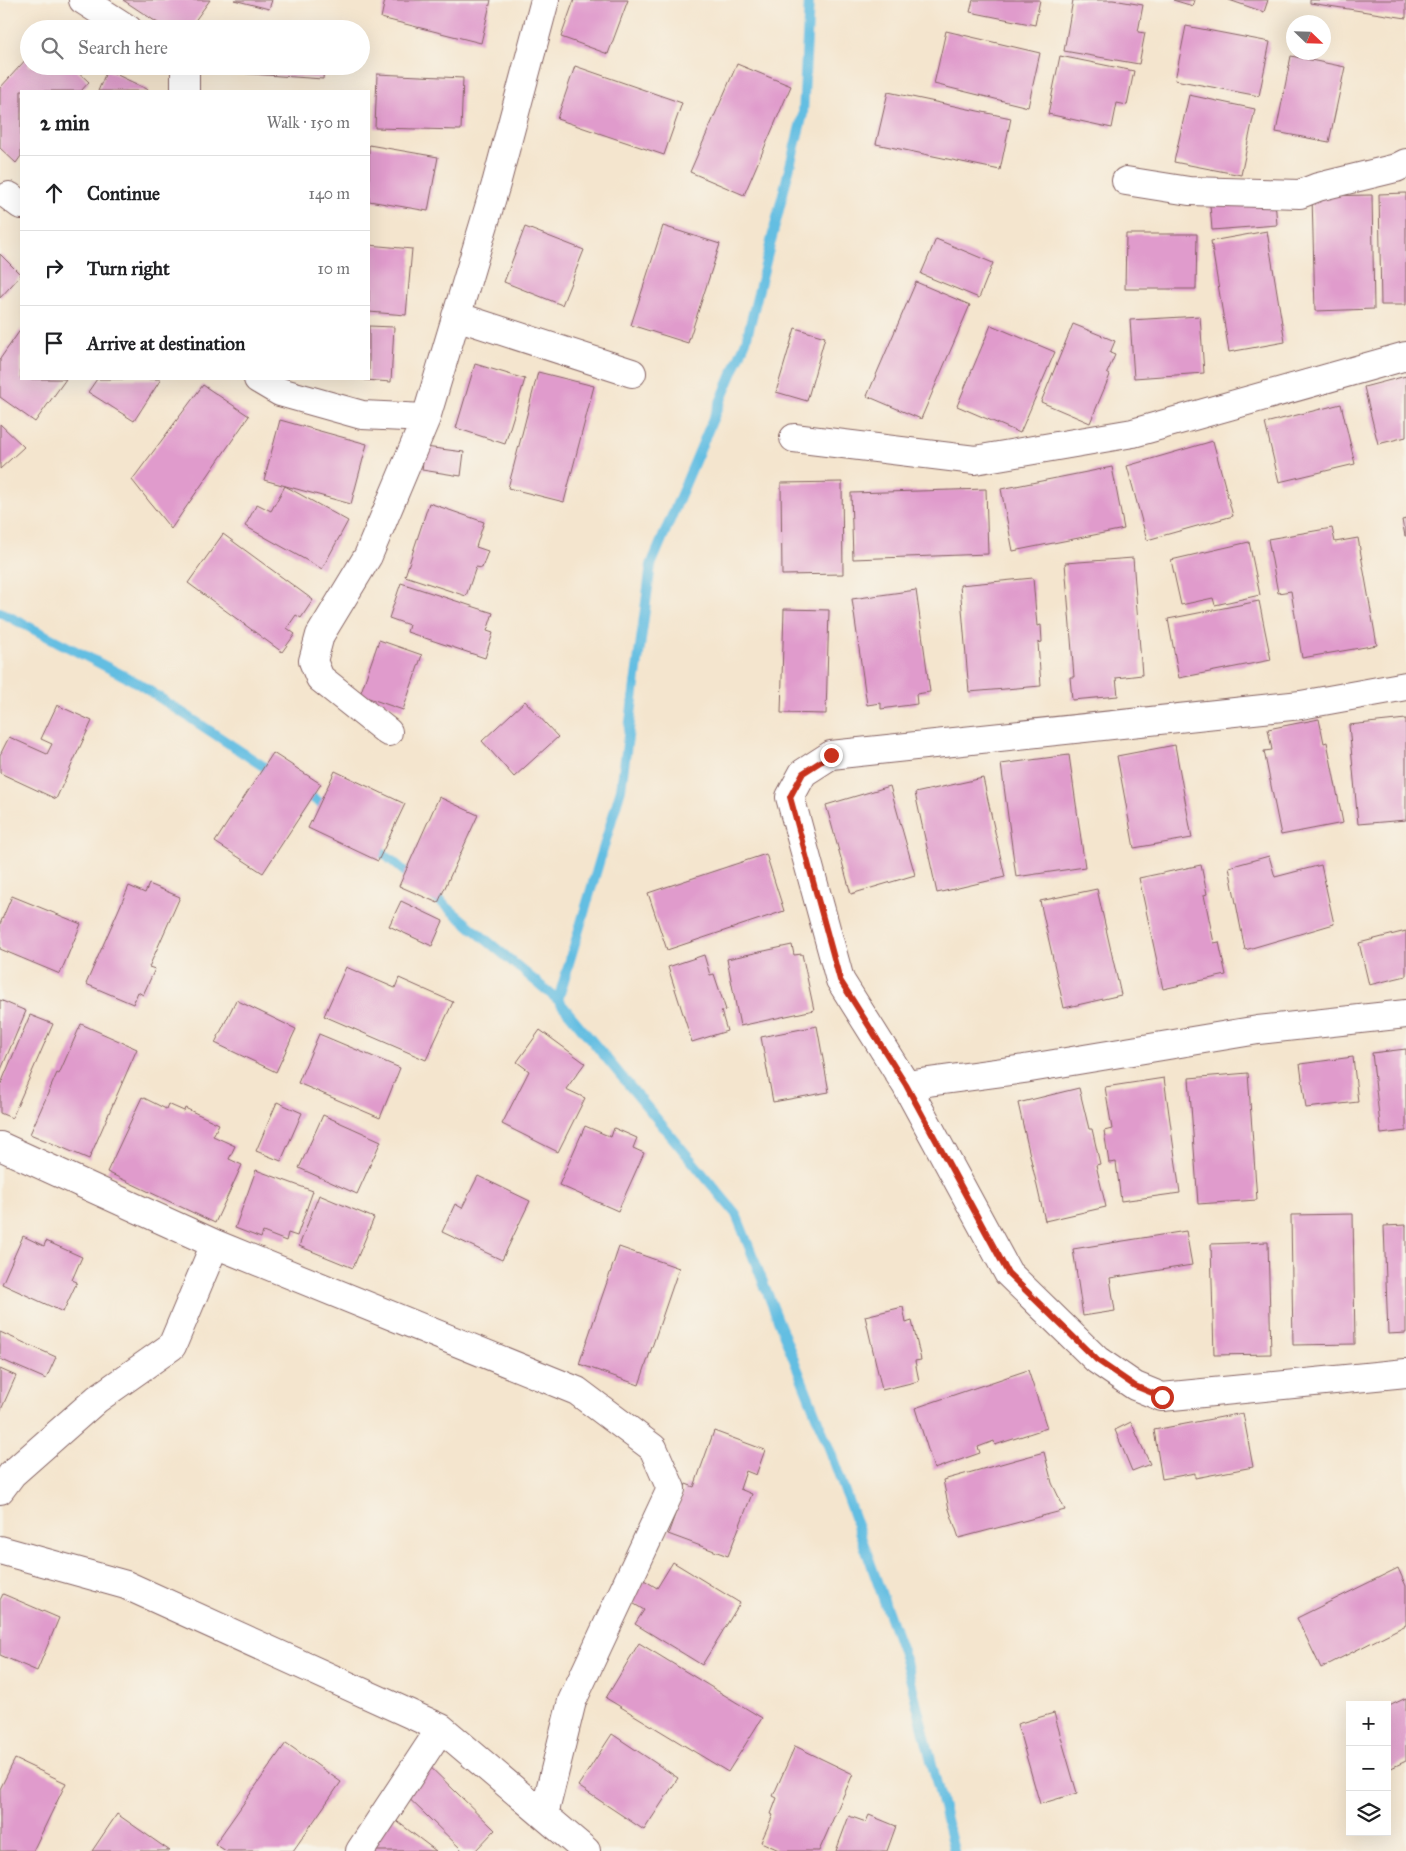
<!DOCTYPE html>
<html lang="en">
<head>
<meta charset="utf-8">
<style>
	:root { --surface:#fff; --page:#f2f2f2; --text:#202124; --muted:#757577; --line:#e0e0e0 }
	body { margin:0; font-family:"IM FELL Great Primer",serif; background:var(--page); color:var(--text) }
	.controls { position:absolute; right:15px; bottom:15px; display:grid; overflow:hidden; border-radius:0px; box-shadow:0 5px 20px #0002 }
	.controls button { width:45px; height:45px; display:grid; place-items:center; padding:0; border:0; border-bottom:1px solid var(--line); background:var(--surface); color:var(--text); font:25px sans-serif }
	.compass { position:absolute; left:1286px; top:15px; width:45px; height:45px; border-radius:50%; background:var(--surface); box-shadow:0 5px 20px #0002; rotate:113deg }
	.stop { position:absolute; width:15px; height:15px; margin:-11px; border:4px solid #c8321e; border-radius:50%; background:#fff }
	.stop.end { background:#c8321e; border-color:#fff; box-shadow:0 1px 5px #0008 }
	.list { margin:0; padding:0; list-style:none }
	h2 { display:flex; justify-content:space-between; align-items:center; height:65px; margin:0; padding:0 20px; font-size:21px }
	h2 small { font-size:16px; font-weight:400; color:var(--muted) }
	.list li { display:grid; grid-template-columns:32px 1fr auto; gap:15px; align-items:center; box-sizing:border-box; height:75px; padding:0 20px; border-top:1px solid var(--line) }
	.list b { display:block; font-size:19px; white-space:nowrap }
	.list em { font-size:16px; font-style:normal; color:var(--muted) }
	.icon { flex:none; width:28px; height:28px; fill:none; stroke:currentColor; stroke-width:2; stroke-linecap:round; stroke-linejoin:round }
	.map { position:relative; flex:none; width:1406px; height:1851px; overflow:hidden }
	.search { position:absolute; background:var(--surface); box-shadow:0 5px 20px #0002; left:20px; top:20px; width:350px; height:55px; display:flex; align-items:center; gap:12px; box-sizing:border-box; padding:0 18px; border-radius:28px; color:var(--muted); font-size:19px }
	.panel { position:absolute; background:var(--surface); box-shadow:0 5px 20px #0002; left:20px; top:90px; width:350px; height:290px; border-radius:0px }
	.map>svg:first-child { display:block }
	.lines { fill:none; stroke-linecap:round; stroke-linejoin:round }
	.stream { stroke:#64bee2; stroke-width:10 }
	.building { fill:#e09bcc }
	.minor-casing { stroke:#866464; stroke-width:30 }
	.minor { stroke:#fff; stroke-width:28 }
	.route { stroke:#c8321e; stroke-width:6 }
</style>
</head>
<body>
<div class="map">
<svg width="1406" height="1851" viewBox="0 0 1406 1851">
	<rect width="100%" height="100%" fill="#f7f3e8"/>
	<filter id="ink" filterUnits="userSpaceOnUse"><feTurbulence type="fractalNoise" baseFrequency=".02" numOctaves="2"/><feDisplacementMap in="SourceGraphic" scale="10" xChannelSelector="R" yChannelSelector="G"/><feConvolveMatrix kernelMatrix="1 2 1 2 8 2 1 2 1" color-interpolation-filters="sRGB"/></filter>
	<filter id="wash" filterUnits="userSpaceOnUse"><feTurbulence type="fractalNoise" baseFrequency=".0096" numOctaves="4" result="noise"/><feDisplacementMap in="SourceGraphic" scale="20" xChannelSelector="R" yChannelSelector="G"/><feGaussianBlur stdDeviation="1.12" result="paint"/><feColorMatrix in="noise" values="0 0 0 0 0 0 0 0 0 0 0 0 0 0 0 0 0 1.4 0 .05"/><feComposite in="paint" operator="in"/></filter>
	<g filter="url(#wash)">
		<rect width="100%" height="100%" fill="#f4e5ce"/>
		<g class="lines">
			<path class="stream" d="M 0,612 L 136,682 L 275,774
				M 302,791 L 331,810
				M 371,843 L 416,881
				M 429,892 L 558,1000 L 736,1214 L 831,1453 L 906,1662 L 954,1851
				M 558,1000 L 621,789 L 651,565 L 746,341 L 803,114 L 809,0"/>
		</g>
		<g id="blocks">
			<path class="building" d="M 123,0 L 210,0 L 189,29 L 167,29 Z
				M 234,0 L 272,0 L 269,9 Z
				M 385,0 L 491,0 L 481,43 L 381,18 Z
				M 574,0 L 628,0 L 608,54 L 561,37 Z
				M 973,0 L 1040,0 L 1035,25 L 970,12 Z
				M 1073,0 L 1113,0 L 1143,5 L 1138,32 L 1145,33 L 1139,64 L 1064,51 Z
				M 1173,0 L 1195,0 L 1193,6 Z
				M 1229,0 L 1268,0 L 1264,12 Z
				M 1310,0 L 1406,0 L 1406,18 L 1310,3 Z
				M 1186,26 L 1270,42 L 1259,96 L 1175,80 Z
				M 946,31 L 1040,53 L 1028,107 L 934,84 Z
				M 29,56 L 29,66 L 72,66 L 89,82 L 81,91 L 21,91 L 21,156 L 16,163 L 0,148 L 0,88 Z
				M 1060,56 L 1134,71 L 1127,105 L 1117,103 L 1112,128 L 1048,114 Z
				M 1291,56 L 1345,67 L 1329,142 L 1276,132 Z
				M 737,64 L 791,86 L 744,195 L 690,172 Z
				M 209,66 L 324,66 L 323,79 L 208,71 Z
				M 575,66 L 682,103 L 664,155 L 557,119 Z
				M 107,70 L 149,90 L 149,91 L 98,91 Z
				M 377,74 L 463,78 L 461,130 L 375,128 Z
				M 888,92 L 1011,118 L 1000,170 L 876,144 Z
				M 1189,95 L 1255,109 L 1241,175 L 1174,162 Z
				M 369,145 L 438,157 L 428,211 L 369,201 Z
				M 1406,193 L 1406,305 L 1381,305 L 1379,194 Z
				M 1372,195 L 1374,309 L 1315,311 L 1312,196 Z
				M 1275,200 L 1277,225 L 1212,230 L 1210,205 Z
				M 663,226 L 720,244 L 688,343 L 631,325 Z
				M 525,227 L 584,250 L 562,305 L 504,282 Z
				M 1267,231 L 1285,342 L 1229,352 L 1211,241 Z
				M 1126,234 L 1197,234 L 1196,289 L 1125,289 Z
				M 936,239 L 993,263 L 979,298 L 921,274 Z
				M 369,245 L 412,249 L 406,315 L 369,312 Z
				M 0,254 L 21,275 L 0,298 Z
				M 916,282 L 970,305 L 921,419 L 867,396 Z
				M 1200,316 L 1204,373 L 1134,378 L 1130,320 Z
				M 1073,324 L 1115,341 L 1110,353 L 1115,355 L 1107,373 L 1110,375 L 1090,423 L 1041,402 Z
				M 991,325 L 1055,352 L 1020,433 L 957,406 Z
				M 369,326 L 394,327 L 391,382 L 365,380 L 365,379 L 369,379 Z
				M 795,328 L 825,337 L 807,401 L 776,392 Z
				M 21,329 L 21,379 L 66,379 L 35,422 L 0,397 L 0,359 Z
				M 475,364 L 525,379 L 505,444 L 456,428 Z
				M 538,372 L 594,386 L 564,502 L 508,488 Z
				M 1406,376 L 1406,437 L 1378,444 L 1364,387 Z
				M 97,379 L 161,379 L 134,421 L 88,392 Z
				M 203,385 L 249,416 L 171,529 L 132,480 Z
				M 1341,404 L 1355,464 L 1279,482 L 1265,423 Z
				M 280,420 L 367,444 L 351,504 L 264,480 Z
				M 0,424 L 24,447 L 0,469 Z
				M 1213,441 L 1233,516 L 1147,540 L 1127,466 Z
				M 425,447 L 464,452 L 461,476 L 422,470 Z
				M 1112,467 L 1124,529 L 1013,551 L 1001,489 Z
				M 842,482 L 843,574 L 782,575 L 781,483 Z
				M 285,486 L 348,521 L 322,569 L 245,526 L 257,504 L 271,511 Z
				M 986,489 L 988,554 L 853,559 L 851,493 Z
				M 429,503 L 484,522 L 476,547 L 488,551 L 482,568 L 476,567 L 466,596 L 405,576 Z
				M 1406,519 L 1406,536 L 1405,536 L 1402,520 Z
				M 1332,528 L 1335,542 L 1358,538 L 1377,645 L 1302,658 L 1291,591 L 1278,593 L 1268,539 Z
				M 223,534 L 313,600 L 301,618 L 296,615 L 287,628 L 295,634 L 282,652 L 188,583 Z
				M 1249,542 L 1260,595 L 1215,605 L 1213,598 L 1181,605 L 1171,560 Z
				M 1133,558 L 1142,675 L 1116,678 L 1118,696 L 1072,700 L 1070,677 L 1074,677 L 1065,563 Z
				M 1033,578 L 1037,626 L 1041,625 L 1042,642 L 1038,643 L 1041,686 L 969,692 L 960,585 Z
				M 401,583 L 493,613 L 487,631 L 493,633 L 485,658 L 407,632 L 409,625 L 389,618 Z
				M 916,590 L 930,692 L 916,694 L 917,704 L 881,709 L 881,703 L 867,705 L 852,599 Z
				M 1259,601 L 1271,660 L 1179,678 L 1168,619 Z
				M 784,609 L 829,610 L 826,714 L 781,713 Z
				M 379,640 L 422,655 L 403,710 L 360,695 Z
				M 525,701 L 558,737 L 514,777 L 482,741 Z
				M 57,705 L 92,721 L 56,799 L 0,773 L 0,755 L 9,737 L 47,754 L 52,744 L 41,739 Z
				M 1319,719 L 1324,743 L 1327,742 L 1343,823 L 1281,835 L 1264,751 L 1272,750 L 1268,729 Z
				M 1406,719 L 1406,820 L 1358,824 L 1349,725 Z
				M 1175,745 L 1192,838 L 1134,848 L 1117,756 Z
				M 273,753 L 321,784 L 263,873 L 215,842 Z
				M 1069,755 L 1085,867 L 1016,877 L 1001,764 Z
				M 335,771 L 405,804 L 378,861 L 308,828 Z
				M 983,778 L 1005,877 L 937,893 L 915,793 Z
				M 890,786 L 915,875 L 851,894 L 826,805 Z
				M 439,797 L 478,815 L 438,903 L 399,886 Z
				M 766,854 L 784,911 L 667,950 L 648,893 Z
				M 1269,856 L 1275,877 L 1321,865 L 1334,924 L 1245,950 L 1229,867 Z
				M 1201,865 L 1207,894 L 1204,895 L 1214,943 L 1219,942 L 1226,975 L 1163,989 L 1139,878 Z
				M 149,884 L 180,897 L 149,967 L 155,969 L 143,995 L 138,992 L 133,1004 L 86,984 L 129,886 L 145,893 Z
				M 1097,889 L 1121,995 L 1064,1008 L 1040,901 Z
				M 12,896 L 81,924 L 60,974 L 0,949 L 0,924 Z
				M 401,901 L 443,921 L 432,946 L 389,926 Z
				M 1406,931 L 1406,976 L 1369,985 L 1359,943 Z
				M 792,945 L 794,955 L 802,954 L 814,1010 L 740,1026 L 727,959 Z
				M 704,955 L 710,975 L 714,974 L 726,1010 L 721,1011 L 727,1031 L 692,1042 L 668,967 Z
				M 346,967 L 395,988 L 399,978 L 453,1002 L 426,1060 L 324,1016 Z
				M 0,1000 L 26,1011 L 0,1072 Z
				M 236,1000 L 296,1029 L 276,1072 L 215,1043 Z
				M 30,1015 L 53,1024 L 12,1118 L 0,1113 L 0,1086 Z
				M 81,1024 L 137,1049 L 89,1159 L 30,1134 L 57,1073 L 59,1074 Z
				M 817,1026 L 829,1092 L 773,1102 L 761,1037 Z
				M 540,1030 L 585,1063 L 566,1089 L 585,1098 L 558,1152 L 502,1124 L 529,1071 L 517,1062 Z
				M 319,1034 L 400,1068 L 380,1118 L 298,1083 Z
				M 1406,1049 L 1406,1131 L 1381,1134 L 1372,1053 Z
				M 1353,1057 L 1358,1102 L 1306,1108 L 1300,1064 Z
				M 1248,1073 L 1257,1200 L 1198,1204 L 1189,1078 Z
				M 1164,1078 L 1180,1193 L 1121,1201 L 1116,1162 L 1109,1163 L 1104,1131 L 1112,1129 L 1105,1087 Z
				M 1079,1088 L 1089,1129 L 1092,1129 L 1100,1164 L 1096,1165 L 1106,1207 L 1045,1221 L 1018,1103 Z
				M 142,1097 L 166,1109 L 168,1104 L 184,1111 L 185,1108 L 219,1124 L 213,1136 L 235,1146 L 229,1159 L 242,1165 L 215,1223 L 107,1172 Z
				M 277,1102 L 302,1113 L 281,1161 L 256,1151 Z
				M 323,1115 L 381,1141 L 357,1194 L 299,1168 Z
				M 585,1126 L 611,1137 L 614,1128 L 637,1138 L 633,1148 L 644,1153 L 618,1211 L 559,1185 Z
				M 256,1170 L 313,1191 L 297,1236 L 288,1233 L 286,1241 L 263,1232 L 261,1238 L 235,1228 Z
				M 478,1176 L 530,1201 L 502,1260 L 442,1232 L 455,1204 L 462,1208 Z
				M 319,1195 L 374,1218 L 353,1268 L 299,1246 Z
				M 1353,1214 L 1355,1344 L 1293,1345 L 1291,1215 Z
				M 1406,1225 L 1406,1333 L 1388,1334 L 1384,1226 Z
				M 1186,1231 L 1192,1265 L 1110,1278 L 1115,1311 L 1083,1316 L 1073,1249 Z
				M 23,1236 L 44,1246 L 46,1241 L 82,1257 L 72,1280 L 77,1282 L 63,1312 L 2,1284 Z
				M 1268,1242 L 1271,1354 L 1214,1355 L 1211,1244 Z
				M 619,1247 L 679,1268 L 639,1385 L 579,1364 Z
				M 903,1307 L 906,1323 L 912,1321 L 921,1360 L 915,1361 L 919,1381 L 882,1390 L 865,1316 Z
				M 0,1332 L 56,1357 L 46,1379 L 0,1359 Z
				M 0,1369 L 16,1376 L 0,1412 Z
				M 1028,1370 L 1047,1428 L 995,1445 L 994,1441 L 978,1447 L 980,1453 L 934,1469 L 915,1408 Z
				M 1243,1413 L 1253,1467 L 1195,1478 L 1195,1473 L 1162,1479 L 1154,1430 Z
				M 1131,1422 L 1150,1464 L 1132,1471 L 1115,1430 Z
				M 714,1431 L 765,1450 L 756,1475 L 746,1471 L 740,1489 L 752,1494 L 728,1556 L 668,1534 L 686,1484 L 694,1487 Z
				M 1044,1452 L 1052,1483 L 1065,1510 L 959,1538 L 949,1509 L 943,1480 Z
				M 673,1562 L 740,1603 L 702,1665 L 635,1624 L 644,1610 L 631,1602 L 644,1580 L 657,1588 Z
				M 1398,1568 L 1406,1586 L 1406,1625 L 1321,1668 L 1297,1618 Z
				M 3,1594 L 59,1618 L 37,1671 L 0,1655 L 0,1600 Z
				M 639,1643 L 762,1718 L 728,1772 L 606,1698 Z
				M 1406,1698 L 1406,1761 L 1387,1770 L 1387,1707 Z
				M 1054,1713 L 1077,1793 L 1040,1804 L 1017,1724 Z
				M 612,1734 L 678,1778 L 644,1830 L 578,1786 Z
				M 286,1743 L 341,1782 L 293,1851 L 226,1851 L 215,1844 Z
				M 795,1746 L 853,1774 L 819,1851 L 781,1851 L 761,1842 L 773,1815 L 771,1814 L 777,1798 L 773,1796 Z
				M 419,1756 L 495,1830 L 475,1851 L 463,1851 L 393,1783 Z
				M 15,1759 L 66,1783 L 33,1851 L 0,1851 L 0,1789 Z
				M 386,1813 L 436,1851 L 357,1851 Z
				M 117,1814 L 170,1851 L 92,1851 Z
				M 869,1815 L 896,1826 L 887,1851 L 836,1851 L 849,1816 L 866,1822 Z"/>
		</g>
	</g>
	<g filter="url(#ink)">
		<use href="#blocks" fill-opacity="0" stroke="#866464" stroke-width="1"/>
		<g class="lines">
			<g class="minor-casing">
				<path id="minor" d="M 83,0 L 128,29
					M 185,66 L 185,91
					M 1126,181 L 1189,191 L 1300,194 L 1318,187 L 1396,168 L 1406,163
					M 9,196 L 21,205
					M 456,316 L 632,373
					M 258,379 L 280,392 L 362,415 L 426,418
					M 794,438 L 975,460 L 1133,433 L 1406,356
					M 1406,686 L 1301,705 L 831,755 L 803,773 L 790,797 L 840,980 L 906,1085 L 1008,1273 L 1097,1360 L 1135,1386 L 1162,1397 L 1406,1373
					M 388,732 L 320,678 L 313,661 L 320,635 L 368,556 L 426,418 L 496,184 L 545,0
					M 906,1085 L 1024,1069 L 1258,1030 L 1406,1014
					M 0,1146 L 215,1244 L 577,1391 L 653,1448 L 671,1489 L 572,1701 L 544,1815
					M 0,1490 L 12,1474 L 97,1399 L 172,1346 L 215,1244
					M 0,1550 L 126,1585 L 441,1728 L 586,1851
					M 360,1851 L 441,1728"/>
			</g>
			<use href="#minor" class="minor"/>
		</g>
	</g>
	<g class="lines" filter="url(#ink)">
		<path class="route" d="M 831,755 L 803,773 L 790,797 L 840,980 L 906,1085 L 1008,1273 L 1097,1360 L 1135,1386 L 1162,1397"/>
	</g>
</svg>
<div class="controls">
<button>+</button>
<button>−</button>
<button><svg class="icon" aria-label="layers" viewBox="0 0 24 24"><path d="M12 4l9 5-9 5-9-5zM3 14l9 5 9-5"/></svg></button>
</div>
<svg class="compass" viewBox="-18 -18 36 36"><path d="M0-13l5 13h-10z" fill="#e53935"/><path d="M0 13l5-13h-10z" fill="#757577"/></svg>
<div class="stop" style="left:1162px;top:1397px"></div>
<div class="stop end" style="left:831px;top:755px"></div>
<div class="search"><svg class="icon" aria-label="search" viewBox="0 0 24 24"><circle cx="10" cy="10" r="6"/><path d="M15 15l6 6"/></svg>Search here</div>
<section class="panel">
<h2>2 min<small>Walk · 150 m</small></h2>
<ul class="list">
<li><svg class="icon" aria-label="ahead" viewBox="0 0 24 24"><path d="M12 20V5M6 11l6-6 6 6"/></svg><div><b>Continue</b></div><em>140 m</em></li>
<li><svg class="icon" aria-label="right" viewBox="0 0 24 24"><path d="M7 20v-9h11M14 6l5 5-5 5"/></svg><div><b>Turn right</b></div><em>10 m</em></li>
<li><svg class="icon" aria-label="arrive" viewBox="0 0 24 24"><path d="M6 21V4h12l-3 4 3 4H6"/></svg><div><b>Arrive at destination</b></div></li>
</ul>
</section>
</div>
</body>
</html>
